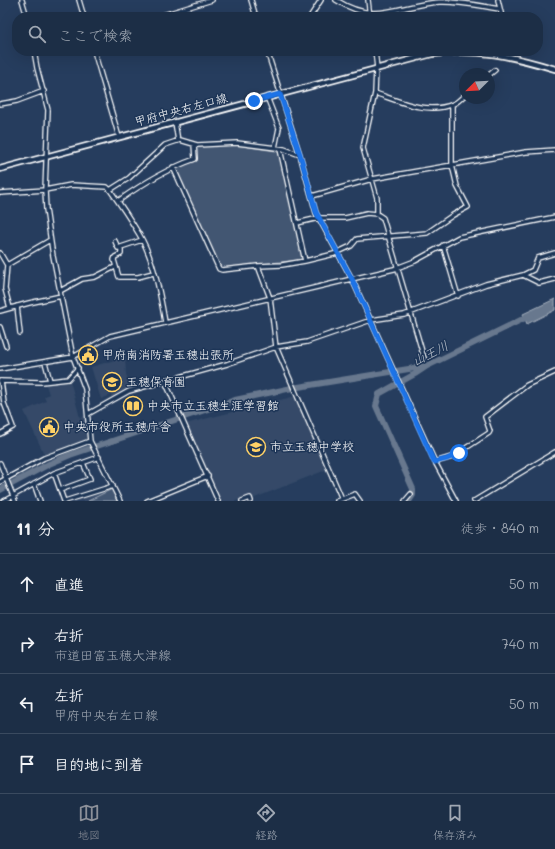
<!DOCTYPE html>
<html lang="ja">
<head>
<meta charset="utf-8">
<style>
	:root { --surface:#1c2e46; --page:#293a51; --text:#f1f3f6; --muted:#a0a8b3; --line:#3a4a5f; --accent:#8c9099 }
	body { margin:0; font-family:Mali,"Klee One",sans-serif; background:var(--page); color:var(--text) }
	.compass { position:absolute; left:459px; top:68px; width:36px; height:36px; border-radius:50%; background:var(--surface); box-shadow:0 4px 16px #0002; rotate:246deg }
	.stop { position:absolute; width:12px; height:12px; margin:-9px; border:3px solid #1a73e8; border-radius:50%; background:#fff }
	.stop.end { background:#1a73e8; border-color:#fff; box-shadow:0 1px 4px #0008 }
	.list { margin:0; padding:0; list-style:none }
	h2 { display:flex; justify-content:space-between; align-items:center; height:52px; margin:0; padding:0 16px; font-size:17px }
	h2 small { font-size:13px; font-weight:400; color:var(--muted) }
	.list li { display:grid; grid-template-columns:26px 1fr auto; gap:12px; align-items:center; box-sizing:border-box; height:60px; padding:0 16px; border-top:1px solid var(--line) }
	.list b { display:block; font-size:15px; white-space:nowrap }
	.list p { margin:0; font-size:13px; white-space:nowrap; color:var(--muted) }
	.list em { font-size:13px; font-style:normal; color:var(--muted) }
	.icon { flex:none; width:22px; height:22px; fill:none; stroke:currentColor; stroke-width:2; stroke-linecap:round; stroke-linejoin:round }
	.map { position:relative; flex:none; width:555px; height:501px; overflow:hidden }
	.search { position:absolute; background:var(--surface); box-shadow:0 4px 16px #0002; left:12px; right:12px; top:12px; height:44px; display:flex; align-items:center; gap:10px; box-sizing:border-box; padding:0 14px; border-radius:16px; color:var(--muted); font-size:15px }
	.sheet { height:292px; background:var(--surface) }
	nav { display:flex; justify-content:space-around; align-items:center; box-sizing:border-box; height:56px; border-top:1px solid var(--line); background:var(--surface); font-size:11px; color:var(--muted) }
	nav a { display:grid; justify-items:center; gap:2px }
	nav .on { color:var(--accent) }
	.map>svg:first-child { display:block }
	.built { fill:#344a68 }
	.green { fill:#425672; stroke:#a0aab8 }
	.water { fill:#67788e; stroke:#a4aebb }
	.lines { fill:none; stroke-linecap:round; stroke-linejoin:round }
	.river { stroke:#67788e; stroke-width:6 }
	.minor-casing { stroke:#fff; stroke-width:6 }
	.major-casing { stroke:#fff; stroke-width:8 }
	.minor { stroke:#1d3557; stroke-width:3.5 }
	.major { stroke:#1d3557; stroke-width:4.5 }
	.route { stroke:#1a73e8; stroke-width:5 }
	.labels { text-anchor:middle; stroke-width:3; stroke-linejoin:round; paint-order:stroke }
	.street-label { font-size:12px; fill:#fff; stroke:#1d3557 }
	.poi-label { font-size:12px; fill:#fff; stroke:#1d3557; text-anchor:start }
	.water-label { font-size:13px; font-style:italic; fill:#bbc2cc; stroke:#1d3557 }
</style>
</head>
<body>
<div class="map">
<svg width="555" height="501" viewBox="0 0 555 501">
	<rect width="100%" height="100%" fill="#263d5e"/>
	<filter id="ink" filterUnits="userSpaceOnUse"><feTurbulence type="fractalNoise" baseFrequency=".025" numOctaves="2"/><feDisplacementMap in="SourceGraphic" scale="8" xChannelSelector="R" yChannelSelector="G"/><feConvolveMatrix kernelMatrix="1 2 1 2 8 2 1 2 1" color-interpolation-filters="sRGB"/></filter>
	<g filter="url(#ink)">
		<path class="built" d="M 125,357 L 126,374 L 131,390 L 113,400 L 111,395 L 101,399 L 91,367 Z
			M 70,380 L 80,418 L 88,414 L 90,441 L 45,456 L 24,411 L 46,401 L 44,397 L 49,394 L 45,382 Z
			M 296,396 L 326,470 L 252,499 L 250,496 L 236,501 L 220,501 L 185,424 Z
			M 113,486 L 120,501 L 65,501 Z"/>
		<path class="green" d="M 235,145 L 276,151 L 279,153 L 302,257 L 300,260 L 221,268 L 176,170 L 177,167 L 197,161 L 196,149 L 198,146 Z
			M 112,489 L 117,501 L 88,501 Z"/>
		<path class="water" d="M 555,299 L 555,310 L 527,324 L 523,314 Z"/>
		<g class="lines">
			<path class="river" d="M 0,490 L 49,464 L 70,455 L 235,400 L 292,388 L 427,366
				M 409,501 L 413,495 L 413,489 L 376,406 L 379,394 L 415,374 L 427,366 L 531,315"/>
			<g class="minor-casing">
				<path id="minor" d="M 22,0 L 27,17
					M 79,0 L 84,17
					M 251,0 L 256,17
					M 336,0 C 377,26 397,5 439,2 C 459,1 481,6 500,9
					M 368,0 L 370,17
					M 498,0 L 502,17
					M 156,17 L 212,0
					M 310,17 L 321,0
					M 34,51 L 37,68 L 48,110 L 45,190 L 46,209 L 53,256 L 73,357 L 85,389 L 90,441 L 120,501
					M 94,51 L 119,137
					M 267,51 L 300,155 L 316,213 L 352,279 L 435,462 L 456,501
					M 375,51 L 377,68
					M 376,68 L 375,93 L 363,148 L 377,198 L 377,214
					M 489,75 L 495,70
					M 375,93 C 399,101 427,115 453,104 C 457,103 461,98 465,95
					M 267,97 L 279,128 L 275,148
					M 0,104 L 17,101 L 44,91
					M 175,122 L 178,141
					M 280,149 L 305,261
					M 173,167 L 219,269 L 222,270 L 258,266 L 282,265 L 305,261 L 334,254 L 351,246 L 357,239 L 427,233 L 453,215 L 468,207 L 457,186 L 452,165 L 452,105
					M 110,190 L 129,178 L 165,145 L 180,140 L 197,145 L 237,143 L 284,149 L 300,155
					M 0,193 L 45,190 L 71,185 L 107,187 L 110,190 C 120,204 130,219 139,234 C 154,259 160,293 165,322
					M 312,196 L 372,179 L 526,152 L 555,150
					M 118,201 C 142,184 166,169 195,159 L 194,144
					M 297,223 L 319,218 L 345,218 L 367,213 L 377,214 L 383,218 L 424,358
					M 115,241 L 118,248 L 142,240
					M 443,245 L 458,296
					M 121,247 L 121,254 L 115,257 L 114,260 L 119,277 L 138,277 L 153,273
					M 0,253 L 7,265
					M 258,266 L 270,298 L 276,347 L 342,499
					M 523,275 L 533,270 L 538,258 L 555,253
					M 60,291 L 82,279 L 95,277 L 115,267
					M 17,306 L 20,333
					M 10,308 L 5,289 L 7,265 L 50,240
					M 0,311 L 29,303 L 61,296
					M 0,327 L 6,346
					M 45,362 L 50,381
					M 0,369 L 73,357 L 110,336 L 394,269 L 415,261 L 459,237 L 555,217
					M 0,381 L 42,382 L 68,379 L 78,368
					M 165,381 L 218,501
					M 88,414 L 129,391 L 227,364 L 276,347 L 307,342 L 371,320 L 404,315 L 486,284 L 523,275 L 539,283 L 555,279
					M 0,434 L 13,427 L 4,403 L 1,381
					M 435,462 L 452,457 L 489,433 L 490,431 L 485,417 L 527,385 L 555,372
					M 0,463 L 15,501
					M 54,473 L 64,501
					M 0,482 L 44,458 L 90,441
					M 34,484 L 40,501
					M 60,490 L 90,479 L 83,463
					M 4,501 L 54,473 L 99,457
					M 65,501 L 113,486
					M 147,501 L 208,476
					M 242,501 L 250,498 L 251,501
					M 337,501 L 355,494 L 360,501
					M 405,501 L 411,494
					M 474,501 L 555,452"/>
			</g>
			<g class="major-casing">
				<path id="major" d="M 0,169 L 432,54 C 477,48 512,56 555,69"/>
			</g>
			<use href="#minor" class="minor"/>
			<use href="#major" class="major"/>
		</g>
	</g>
	<g class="lines" filter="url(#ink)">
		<path class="route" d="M 254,101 L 280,94 L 300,154 L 316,212 L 352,279 L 434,462 L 447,459 L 459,453"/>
	</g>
	<defs>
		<g id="civic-ring" transform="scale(1)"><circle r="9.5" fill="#1d3557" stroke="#ffd166" stroke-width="1.5"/><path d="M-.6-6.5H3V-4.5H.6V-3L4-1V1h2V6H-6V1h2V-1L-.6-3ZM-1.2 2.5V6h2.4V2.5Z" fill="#ffd166"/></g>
		<g id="school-ring" transform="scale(1)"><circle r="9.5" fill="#1d3557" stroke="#ffd166" stroke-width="1.5"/><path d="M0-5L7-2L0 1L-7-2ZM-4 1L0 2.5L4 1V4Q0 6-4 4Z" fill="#ffd166"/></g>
		<g id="library-ring" transform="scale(1)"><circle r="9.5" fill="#1d3557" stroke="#ffd166" stroke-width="1.5"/><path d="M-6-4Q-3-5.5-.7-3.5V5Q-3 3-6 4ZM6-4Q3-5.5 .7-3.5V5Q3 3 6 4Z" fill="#ffd166"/></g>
	</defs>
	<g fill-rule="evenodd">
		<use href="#civic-ring" x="88" y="355"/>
		<use href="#school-ring" x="112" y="382"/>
		<use href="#library-ring" x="133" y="406"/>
		<use href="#civic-ring" x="49" y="427"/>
		<use href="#school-ring" x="256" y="447"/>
	</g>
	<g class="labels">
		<g class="street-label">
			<text transform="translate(181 110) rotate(-15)" y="4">甲府中央右左口線</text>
		</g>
		<g class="poi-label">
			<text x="102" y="359">甲府南消防署玉穂出張所</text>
			<text x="126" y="386">玉穂保育園</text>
			<text x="147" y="410">中央市立玉穂生涯学習館</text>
			<text x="63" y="431">中央市役所玉穂庁舎</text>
			<text x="270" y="451">市立玉穂中学校</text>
		</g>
		<g class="water-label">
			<text transform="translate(430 353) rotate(-27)" y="5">山王川</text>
		</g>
	</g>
</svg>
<svg class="compass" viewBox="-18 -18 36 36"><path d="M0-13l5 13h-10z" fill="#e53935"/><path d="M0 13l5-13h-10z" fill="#a0a8b3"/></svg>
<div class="stop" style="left:459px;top:453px"></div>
<div class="stop end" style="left:254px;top:101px"></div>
<div class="search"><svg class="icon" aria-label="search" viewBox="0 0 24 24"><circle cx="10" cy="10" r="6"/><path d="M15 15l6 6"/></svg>ここで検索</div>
</div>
<section class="sheet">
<h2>11 分<small>徒歩 · 840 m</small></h2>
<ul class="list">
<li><svg class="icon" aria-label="ahead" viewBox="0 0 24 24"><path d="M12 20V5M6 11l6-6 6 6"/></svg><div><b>直進</b></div><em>50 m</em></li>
<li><svg class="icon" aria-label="right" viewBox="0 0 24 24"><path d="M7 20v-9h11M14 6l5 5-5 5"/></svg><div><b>右折</b><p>市道田富玉穂大津線</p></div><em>740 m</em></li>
<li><svg class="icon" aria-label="left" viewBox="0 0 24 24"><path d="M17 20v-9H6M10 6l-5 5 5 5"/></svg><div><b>左折</b><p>甲府中央右左口線</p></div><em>50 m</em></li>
<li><svg class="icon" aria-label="arrive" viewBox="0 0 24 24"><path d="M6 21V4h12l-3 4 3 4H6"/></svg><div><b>目的地に到着</b></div></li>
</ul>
</section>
<nav>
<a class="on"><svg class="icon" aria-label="map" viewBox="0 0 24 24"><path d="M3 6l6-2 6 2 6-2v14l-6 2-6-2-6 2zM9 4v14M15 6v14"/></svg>地図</a>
<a><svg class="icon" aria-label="directions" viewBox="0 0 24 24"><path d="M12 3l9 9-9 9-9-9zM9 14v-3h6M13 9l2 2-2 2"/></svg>経路</a>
<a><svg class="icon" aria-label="saved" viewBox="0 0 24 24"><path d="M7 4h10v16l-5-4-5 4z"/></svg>保存済み</a>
</nav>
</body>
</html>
